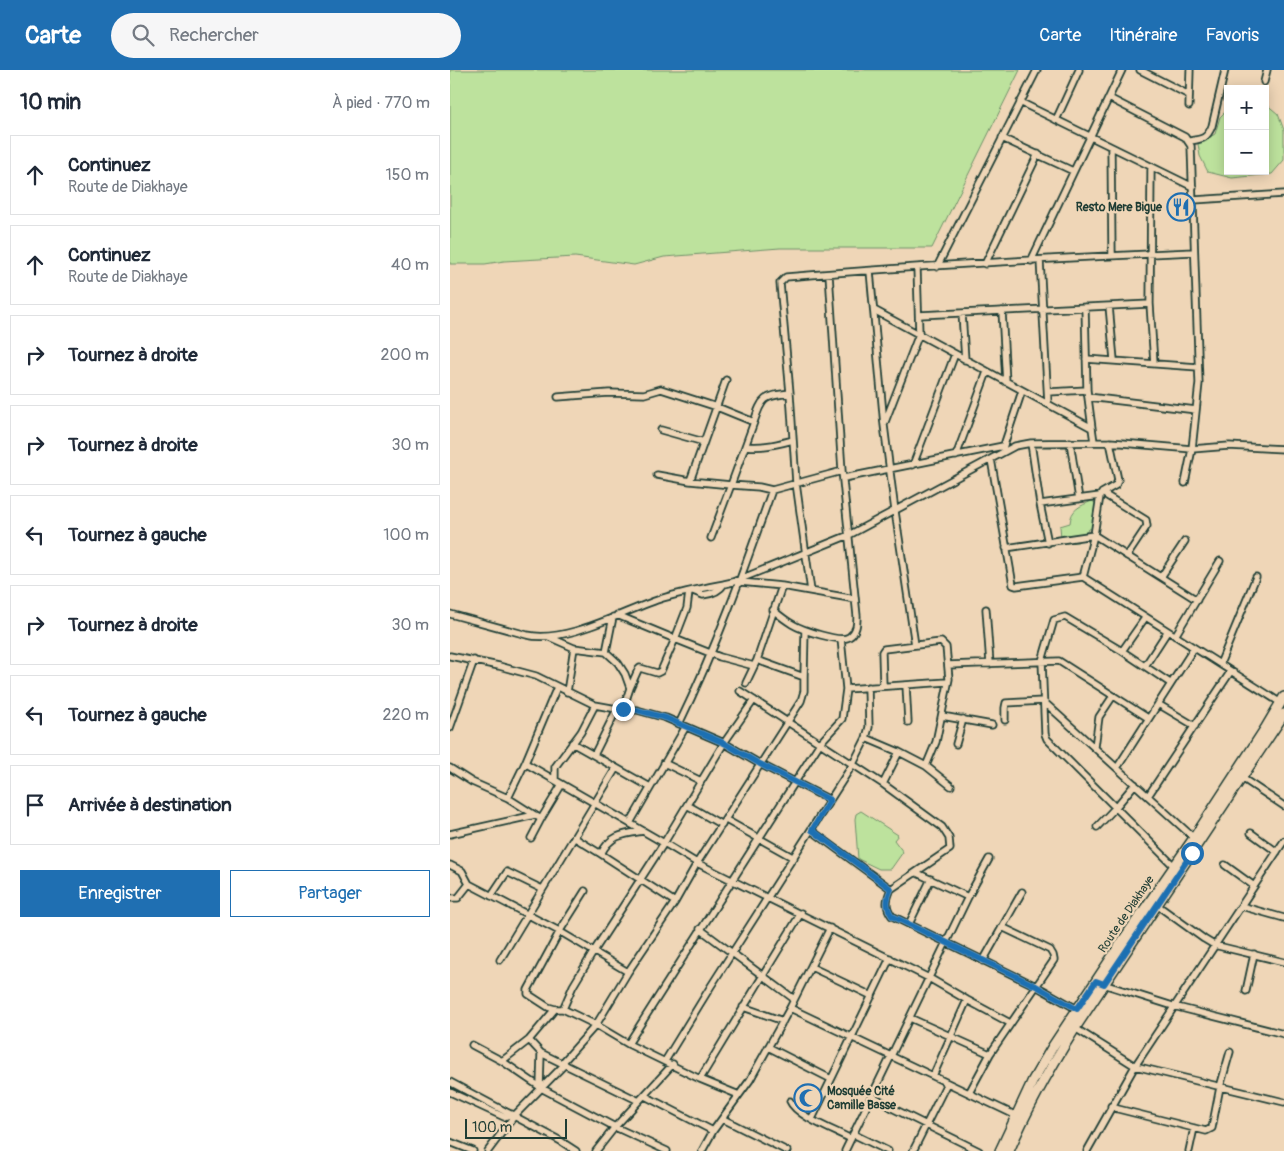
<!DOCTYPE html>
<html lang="fr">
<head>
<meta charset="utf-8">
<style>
	:root { --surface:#fff; --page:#f6f6f7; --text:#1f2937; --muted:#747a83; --line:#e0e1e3; --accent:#1f6fb2 }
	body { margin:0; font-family:Pangolin,sans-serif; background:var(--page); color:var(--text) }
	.controls { position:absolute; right:15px; top:15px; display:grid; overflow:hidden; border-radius:0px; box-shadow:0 2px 12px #0003 }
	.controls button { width:45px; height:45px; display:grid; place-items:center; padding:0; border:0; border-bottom:1px solid var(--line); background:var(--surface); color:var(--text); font:25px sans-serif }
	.scale { position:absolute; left:15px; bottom:12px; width:102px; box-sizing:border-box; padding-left:5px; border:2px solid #1f3d34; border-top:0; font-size:14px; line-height:18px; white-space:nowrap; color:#1f3d34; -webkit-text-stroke:4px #efd6b7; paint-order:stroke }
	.stop { position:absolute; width:15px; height:15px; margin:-11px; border:4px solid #1f6fb2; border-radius:50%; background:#fff }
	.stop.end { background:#1f6fb2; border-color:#fff; box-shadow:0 1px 5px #0008 }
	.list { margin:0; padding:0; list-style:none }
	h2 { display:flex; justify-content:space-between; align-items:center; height:65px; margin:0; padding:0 20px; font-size:21px }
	h2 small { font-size:16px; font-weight:400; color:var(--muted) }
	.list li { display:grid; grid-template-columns:32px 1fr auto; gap:15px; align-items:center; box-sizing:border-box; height:80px; margin:0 10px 10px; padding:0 10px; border:1px solid var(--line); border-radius:0px }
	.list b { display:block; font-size:19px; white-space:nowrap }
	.list p { margin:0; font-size:16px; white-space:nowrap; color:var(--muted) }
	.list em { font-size:16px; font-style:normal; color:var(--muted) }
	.actions { display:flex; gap:10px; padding:15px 20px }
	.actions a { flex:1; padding:11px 0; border:1px solid var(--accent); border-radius:0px; text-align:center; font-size:18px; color:var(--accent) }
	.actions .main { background:var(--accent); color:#fff }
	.icon { flex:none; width:28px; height:28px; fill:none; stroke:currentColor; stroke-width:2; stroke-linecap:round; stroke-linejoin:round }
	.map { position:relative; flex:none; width:834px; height:1081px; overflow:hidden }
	header { display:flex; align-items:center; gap:30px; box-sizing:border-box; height:70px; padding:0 25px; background:var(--accent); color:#fff }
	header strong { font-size:24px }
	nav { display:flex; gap:28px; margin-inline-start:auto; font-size:18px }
	.search { width:350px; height:45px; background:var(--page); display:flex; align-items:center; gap:12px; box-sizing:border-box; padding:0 18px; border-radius:28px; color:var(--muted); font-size:19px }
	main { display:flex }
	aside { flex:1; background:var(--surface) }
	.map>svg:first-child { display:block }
	.green { fill:#bde29d; stroke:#6e9068 }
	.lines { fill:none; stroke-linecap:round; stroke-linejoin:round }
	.minor-casing { stroke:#1f3d34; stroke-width:9 }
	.primary-casing { stroke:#1f3d34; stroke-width:12 }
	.minor { stroke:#efd6b7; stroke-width:5.5 }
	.primary { stroke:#efd6b7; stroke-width:9 }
	.route { stroke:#1f6fb2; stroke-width:6 }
	.labels { text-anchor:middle; stroke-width:4.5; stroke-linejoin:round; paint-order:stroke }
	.poi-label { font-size:12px; font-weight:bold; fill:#1f3d34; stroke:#efd6b7; text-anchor:end }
	.street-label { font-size:12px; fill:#1f3d34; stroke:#efd6b7 }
</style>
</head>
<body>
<header>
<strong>Carte</strong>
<div class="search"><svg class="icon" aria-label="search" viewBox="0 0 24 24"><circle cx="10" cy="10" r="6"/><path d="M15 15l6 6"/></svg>Rechercher</div>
<nav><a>Carte</a><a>Itinéraire</a><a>Favoris</a></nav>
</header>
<main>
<aside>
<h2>10 min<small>À pied · 770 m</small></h2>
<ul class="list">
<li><svg class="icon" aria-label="ahead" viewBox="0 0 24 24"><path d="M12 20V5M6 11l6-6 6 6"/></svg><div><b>Continuez</b><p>Route de Diakhaye</p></div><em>150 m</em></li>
<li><svg class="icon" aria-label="ahead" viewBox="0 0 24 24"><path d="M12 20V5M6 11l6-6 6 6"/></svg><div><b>Continuez</b><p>Route de Diakhaye</p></div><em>40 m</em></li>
<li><svg class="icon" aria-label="right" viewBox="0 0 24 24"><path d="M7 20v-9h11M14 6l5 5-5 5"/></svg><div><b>Tournez à droite</b></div><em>200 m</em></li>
<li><svg class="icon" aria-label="right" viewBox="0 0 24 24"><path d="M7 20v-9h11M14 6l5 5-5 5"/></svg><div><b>Tournez à droite</b></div><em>30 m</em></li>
<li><svg class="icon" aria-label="left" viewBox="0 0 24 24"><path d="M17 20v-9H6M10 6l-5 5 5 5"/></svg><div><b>Tournez à gauche</b></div><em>100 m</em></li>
<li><svg class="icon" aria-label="right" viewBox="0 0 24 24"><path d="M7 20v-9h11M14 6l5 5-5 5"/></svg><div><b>Tournez à droite</b></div><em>30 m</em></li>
<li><svg class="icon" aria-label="left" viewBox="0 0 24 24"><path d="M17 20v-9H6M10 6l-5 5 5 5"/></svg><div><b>Tournez à gauche</b></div><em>220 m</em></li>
<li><svg class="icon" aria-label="arrive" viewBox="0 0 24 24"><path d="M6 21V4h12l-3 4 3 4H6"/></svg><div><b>Arrivée à destination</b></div></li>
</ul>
<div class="actions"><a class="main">Enregistrer</a><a>Partager</a></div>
</aside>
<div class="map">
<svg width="834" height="1081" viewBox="0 0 834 1081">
	<rect width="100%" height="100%" fill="#efd6b7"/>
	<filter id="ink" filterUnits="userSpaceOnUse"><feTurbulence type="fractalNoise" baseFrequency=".02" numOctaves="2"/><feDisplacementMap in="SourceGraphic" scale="10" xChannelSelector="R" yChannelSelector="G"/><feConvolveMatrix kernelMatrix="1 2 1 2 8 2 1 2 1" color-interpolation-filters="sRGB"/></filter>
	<g filter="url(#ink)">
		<path class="green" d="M 0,0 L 570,0 L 482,178 L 330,178 L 214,187 L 184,195 L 125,187 L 54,191 L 35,194 L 0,194 Z
			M 815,33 L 828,44 L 834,60 L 834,90 L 822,104 L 782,108 L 758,102 L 750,86 L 748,74 L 765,64 L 770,47 L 778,39 L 778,101 L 815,101 Z
			M 642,431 L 650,436 L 646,458 L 639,459 L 628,472 L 616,473 L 611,468 L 610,456 L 620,453 C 621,439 630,436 642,431 Z
			M 411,741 L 448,765 L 444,770 L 453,782 L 441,799 L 429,799 L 408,789 L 405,749 L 406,744 Z"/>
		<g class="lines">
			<g class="minor-casing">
				<path id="minor" d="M 690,0 L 739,25
					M 814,12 L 817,0
					M 659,28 L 735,67 L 741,76 L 749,313 L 742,379 L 735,413
					M 570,32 L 743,117
					M 739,36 L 740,0
					M 606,50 L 629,0
					M 552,68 L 623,101
					M 739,71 C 752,69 757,69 762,56 L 775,0
					M 661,77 L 662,185
					M 701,97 L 700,234 L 704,293
					M 744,130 L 834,124
					M 590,190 L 598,333
					M 581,191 L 672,0
					M 535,194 L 588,84
					M 487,197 L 587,0
					M 420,201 L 434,355 L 445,441 L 465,575
					M 659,236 L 664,290
					M 635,237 L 637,320 L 642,358
					M 424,240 L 642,358 L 644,372
					M 552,241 L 556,312
					M 512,243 L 515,290
					M 469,245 L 700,234
					M 636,289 L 748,297
					M 598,322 L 637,320
					M 108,327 L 159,323 L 194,324 L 211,319 L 267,337 L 304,352 L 281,415 L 309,417 L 322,420 L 392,401
					M 638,327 L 746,340
					M 304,352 C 312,327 314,326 340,323
					M 435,352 L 469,264 L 467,198
					M 211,360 L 254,372
					M 620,372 L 629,429
					M 581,373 L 590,434 L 598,473
					M 296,376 C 313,378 327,374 343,370
					M 553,378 L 572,321
					M 506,386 L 537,302
					M 541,389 L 563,515 L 566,516 L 633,507 L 831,633
					M 463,395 L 505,284
					M 207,405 L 240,411 L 281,415 L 261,468
					M 394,408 L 553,376
					M 240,411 L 276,310
					M 652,423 L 696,450 L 697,456 L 677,486
					M 590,434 L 650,426
					M 556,478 L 644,465 L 747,530
					M 633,507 L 644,465 L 650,426 L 652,423 L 666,415 L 668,410 L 660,372
					M 711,507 L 735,471
					M 290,512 L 332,516 L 405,529
					M 243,521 L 253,525 C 261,524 269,522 274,514 L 283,512 L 399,465 L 565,376 L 581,373 L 660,372 L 742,379 L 779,376 L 834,379
					M 361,521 L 346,413 L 340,323 L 330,213 L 336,207 C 472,195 608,188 744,182
					M 239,522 L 237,538 L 225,569 L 270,587 L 304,596
					M 536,539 L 540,594
					M 323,540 C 329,545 335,550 342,554 C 352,560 390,573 399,567 C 407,562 407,553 407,546 L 392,401 L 379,204
					M 0,544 L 77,565 C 117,574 175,540 213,528 C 233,522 254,518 274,514
					M 725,566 L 770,491
					M 99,567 L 124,578 L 156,582 L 168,593 L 175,604 L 180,618 L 188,600 L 190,598 L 207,603 L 211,601 L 225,569 L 167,545
					M 672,581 L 695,548
					M 156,582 L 163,547
					M 0,586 L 49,596 L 86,606 L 145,635 L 167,639 L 187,640 L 216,648 L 274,673 L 310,694 L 380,730
					M 307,590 L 354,607 L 355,560
					M 770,594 L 806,507
					M 498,595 L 609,591 L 698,648
					M 695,596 L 717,562
					M 296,613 L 307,590 L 332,516
					M 720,613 L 672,581 L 615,547 L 604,550 L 592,591 L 595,664 L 597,669 L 724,796
					M 456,615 L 458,652
					M 433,616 L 432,582 L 434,579 L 491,572 L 496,577 L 499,609 L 486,672 L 476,696
					M 396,619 L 497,612
					M 290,621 L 433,714
					M 117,622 L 124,578
					M 708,634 L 745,656
					M 173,639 L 180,618
					M 492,646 L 542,655
					M 555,650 L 555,638 L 556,633 L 593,631 L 744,768
					M 229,654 C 266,578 294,500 322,420
					M 0,658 L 24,590
					M 416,668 L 449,682 L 476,696 L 501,716
					M 122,673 L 200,717
					M 506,674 L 513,649
					M 645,677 L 649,647 L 663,626
					M 449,682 L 433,714 L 492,757 L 499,768 L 500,779 L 441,819 C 436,830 435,837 442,846 L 586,916 L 627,939
					M 144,685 L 167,639
					M 75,693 L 214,773 L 247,793 L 479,908 L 517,930 L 560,953
					M 214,693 L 251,711
					M 0,698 L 22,712 L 58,728 L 91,749 L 112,714
					M 667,698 L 744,578
					M 792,708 L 834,736
					M 105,709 L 105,697 L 131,662 L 145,635
					M 698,726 L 781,601
					M 58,728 L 75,693 L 107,617
					M 237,735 L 272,755
					M 276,750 L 344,788
					M 180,753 L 235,658
					M 647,757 L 665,738 L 685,714
					M 361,760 L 441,819
					M 801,763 L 827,782
					M 0,764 L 85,745
					M 81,768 L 91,749
					M 125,768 L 151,784 C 160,765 173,764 193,761
					M 151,784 L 225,832
					M 0,795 L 12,801 L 19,814 L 109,861 L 178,902
					M 775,795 L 804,816
					M 467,803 L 518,827
					M 135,821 L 111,859 L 78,920 L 78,924 L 98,937 L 105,939 L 113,939 L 146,955 L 178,974 L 250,1009 L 289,1025
					M 41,826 L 57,802 L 92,819
					M 0,828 L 8,828 L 19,814
					M 707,835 L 754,869 L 764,875 L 834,892
					M 791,836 L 834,848
					M 459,854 L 481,809
					M 250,859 L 344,929
					M 50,890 L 166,698
					M 533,891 L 572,822
					M 361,897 L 422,926
					M 653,914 L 723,936 L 834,964
					M 796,921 L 804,884
					M 293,937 L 333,951
					M 340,938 L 569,1047
					M 113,939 L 123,916 L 144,881 L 214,773 L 274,673 L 304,630
					M 460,948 L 540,984
					M 625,958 L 685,996 L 834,1032
					M 79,970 L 91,983 L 189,1031
					M 178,974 L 345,712 L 370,673 L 392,649 L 396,619 L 391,569
					M 22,975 L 52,991 L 93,1019 L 165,1057 L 217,1081
					M 318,977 L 381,1009
					M 52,991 L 79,970 L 105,939
					M 215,991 L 261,916 L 403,694 L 416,668 L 419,657 L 418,617
					M 112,993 L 146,955 L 178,902 L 225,832 L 247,793 L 351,631 L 354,621 L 354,607
					M 483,1006 L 517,930
					M 250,1009 L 351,843
					M 0,1012 L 109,1070 L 126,1081
					M 90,1017 L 91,983
					M 0,1022 L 54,1047 L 62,1044
					M 519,1023 L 540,984 L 604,890 L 603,885 L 600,880 L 552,857
					M 195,1026 L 263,1061
					M 423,1026 L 444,1039 L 529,1081
					M 340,1031 C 346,1046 386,1061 401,1069
					M 661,1036 L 668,1039 L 756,1061 L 762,1058 L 770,1017 L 780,982
					M 273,1049 L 337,1081
					M 362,1049 L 440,888
					M 403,1064 L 438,1081
					M 0,1072 L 23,1081
					M 38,1081 L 65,1045 L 115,994
					M 146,1081 L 165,1057 L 223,994
					M 252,1081 L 263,1061 L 300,1010 L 340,938 L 380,858
					M 395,1081 L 518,827 L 539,789
					M 463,1081 L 497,1013
					M 637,1081 L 685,996 L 834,771
					M 739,1081 L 744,1058"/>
			</g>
			<g class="primary-casing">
				<path id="primary" d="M 550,1081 L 583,1010 L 603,976 L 674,869 L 744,768 L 815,659 L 834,627
					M 559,1081 C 577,1038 600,998 625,958 L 834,644"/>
			</g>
			<use href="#minor" class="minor"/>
			<use href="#primary" class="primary"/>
		</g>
	</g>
	<g class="lines" filter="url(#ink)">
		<path class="route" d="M 173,639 L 187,640 L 216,648 L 274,673 L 310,694 L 380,730 L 362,760 L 441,819 C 436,830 436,837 442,846 L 586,916 L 627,939 L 646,911 L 654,914 L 742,783"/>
	</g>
	<defs>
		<g id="restaurant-ring" transform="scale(1.4375)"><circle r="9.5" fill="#efd6b7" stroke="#1f6fb2" stroke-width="1.5"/><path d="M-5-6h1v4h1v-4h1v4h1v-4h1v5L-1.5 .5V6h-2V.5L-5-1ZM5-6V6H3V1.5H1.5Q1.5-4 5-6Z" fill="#1f6fb2"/></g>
		<g id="mosque-ring" transform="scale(1.4375)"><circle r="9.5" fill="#efd6b7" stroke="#1f6fb2" stroke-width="1.5"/><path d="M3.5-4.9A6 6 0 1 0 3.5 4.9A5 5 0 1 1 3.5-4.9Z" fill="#1f6fb2"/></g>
	</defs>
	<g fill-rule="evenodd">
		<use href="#restaurant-ring" x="731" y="137"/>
		<use href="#mosque-ring" x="358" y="1028"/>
	</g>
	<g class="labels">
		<g class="poi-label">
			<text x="712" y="141">Resto Mere Bigue</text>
			<text x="377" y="1025" text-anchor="start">Mosquée Cité<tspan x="377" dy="14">Camille Basse</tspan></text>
		</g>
		<g class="street-label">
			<text transform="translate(676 844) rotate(-56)" y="4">Route de Diakhaye</text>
		</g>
	</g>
</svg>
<div class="controls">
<button>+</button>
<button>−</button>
</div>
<div class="scale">100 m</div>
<div class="stop" style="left:742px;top:783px"></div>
<div class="stop end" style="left:173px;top:639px"></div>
</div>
</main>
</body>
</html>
